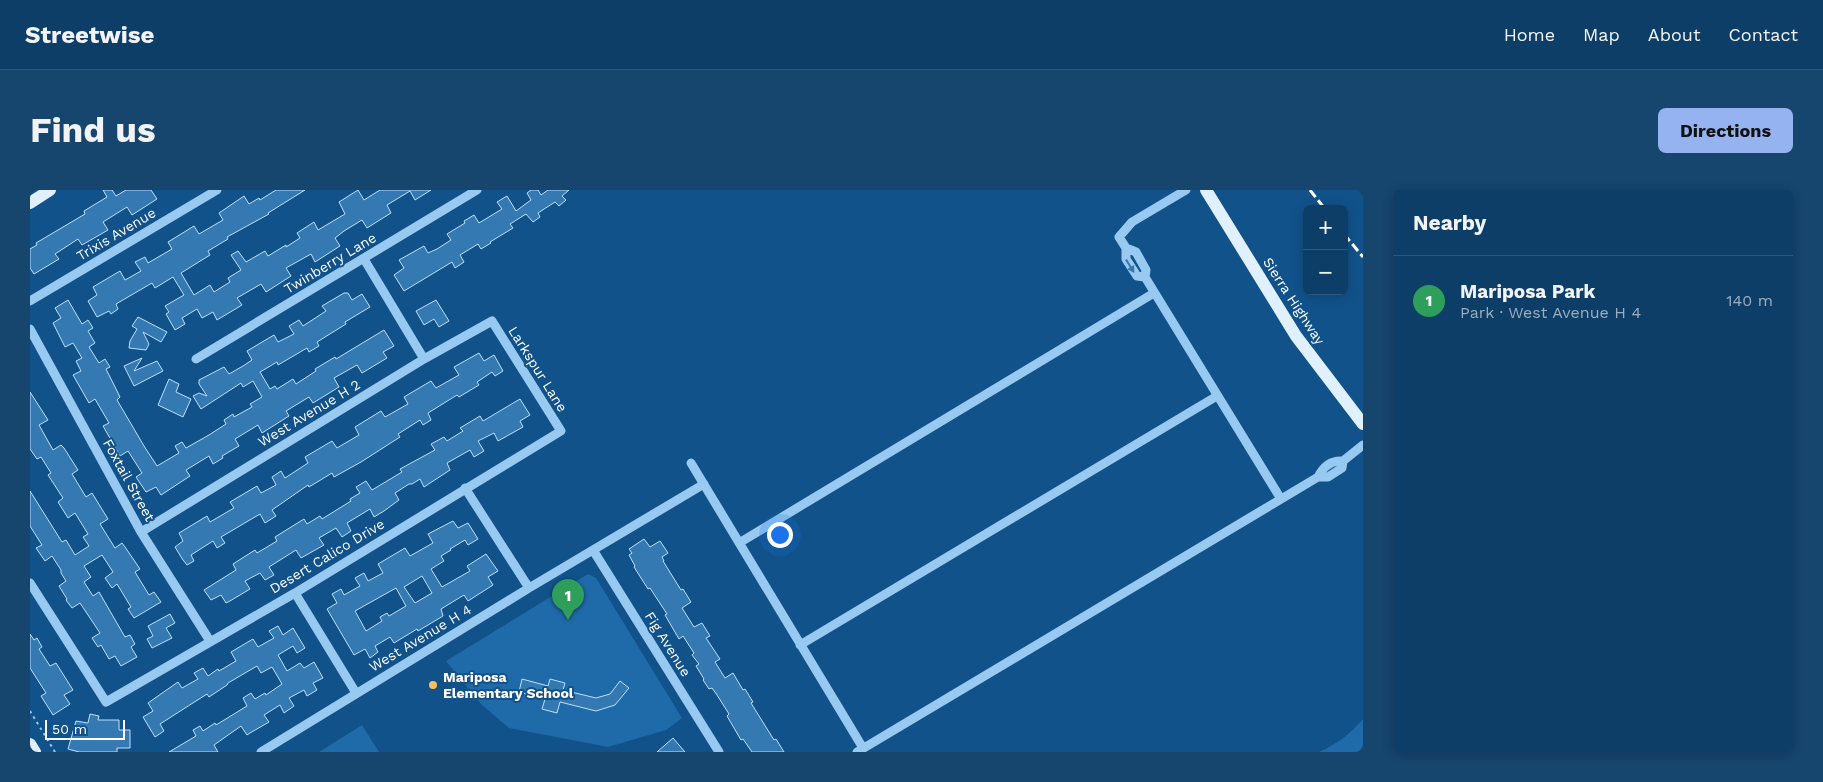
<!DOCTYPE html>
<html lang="en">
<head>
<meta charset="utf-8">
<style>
	:root { --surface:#0d3e68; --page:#16456e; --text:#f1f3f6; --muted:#9aaec0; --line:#2d577c; --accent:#95b2f1 }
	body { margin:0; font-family:"Work Sans",sans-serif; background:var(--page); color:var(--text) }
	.controls { position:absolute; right:15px; top:15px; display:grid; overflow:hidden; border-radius:8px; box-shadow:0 2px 12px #0003 }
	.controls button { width:45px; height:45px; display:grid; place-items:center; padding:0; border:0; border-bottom:1px solid var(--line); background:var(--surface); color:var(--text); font:25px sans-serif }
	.scale { position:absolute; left:15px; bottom:12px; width:80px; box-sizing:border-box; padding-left:5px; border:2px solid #fff; border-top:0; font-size:14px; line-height:18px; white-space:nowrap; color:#fff; -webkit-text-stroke:4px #11528a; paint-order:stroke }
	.you { position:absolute; left:749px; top:344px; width:18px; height:18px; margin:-12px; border:4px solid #fff; border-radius:50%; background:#1a73e8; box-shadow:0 0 0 8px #1a73e833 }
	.badge { display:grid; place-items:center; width:32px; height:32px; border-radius:50%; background:var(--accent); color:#fff; font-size:16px; font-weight:700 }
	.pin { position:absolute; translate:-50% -41px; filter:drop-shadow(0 1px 2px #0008) }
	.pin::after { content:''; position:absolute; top:26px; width:18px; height:15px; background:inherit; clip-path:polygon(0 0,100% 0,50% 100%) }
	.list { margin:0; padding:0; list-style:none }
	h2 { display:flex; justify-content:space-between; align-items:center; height:65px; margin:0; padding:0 20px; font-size:21px }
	h2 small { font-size:16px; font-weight:400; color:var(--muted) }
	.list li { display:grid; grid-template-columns:32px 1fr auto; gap:15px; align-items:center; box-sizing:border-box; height:90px; padding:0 20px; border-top:1px solid var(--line) }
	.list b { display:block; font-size:19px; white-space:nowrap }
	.list p { margin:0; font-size:16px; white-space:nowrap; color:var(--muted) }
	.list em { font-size:16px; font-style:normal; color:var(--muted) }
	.map { position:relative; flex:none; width:1333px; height:562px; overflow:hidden; border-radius:8px }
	header { display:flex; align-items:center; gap:30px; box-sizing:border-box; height:70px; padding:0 25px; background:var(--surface); border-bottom:1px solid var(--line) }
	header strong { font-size:24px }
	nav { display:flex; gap:28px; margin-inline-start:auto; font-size:18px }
	.intro { display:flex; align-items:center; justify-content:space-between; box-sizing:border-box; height:120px; padding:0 30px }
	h1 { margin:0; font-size:35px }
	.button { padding:12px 22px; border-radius:8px; background:var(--accent); color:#111; font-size:18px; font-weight:700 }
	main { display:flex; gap:30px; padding:0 30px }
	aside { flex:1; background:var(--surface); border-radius:8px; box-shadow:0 2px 12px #0003 }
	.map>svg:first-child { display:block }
	.green { fill:#1f6aa9 }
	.building { fill:#3479b2; stroke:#bee0fd; fill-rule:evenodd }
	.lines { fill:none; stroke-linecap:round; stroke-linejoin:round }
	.path { stroke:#97c9f1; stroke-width:2; stroke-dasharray:2.5 4; stroke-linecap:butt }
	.minor { stroke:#97c9f1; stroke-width:9 }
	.major { stroke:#e1f0ff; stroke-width:12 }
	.rail { stroke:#fff; stroke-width:3; stroke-dasharray:9 4; stroke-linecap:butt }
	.oneway { fill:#3976a9 }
	.poi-dot { fill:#ffbe57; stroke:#11528a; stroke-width:2 }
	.labels { text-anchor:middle; stroke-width:4; stroke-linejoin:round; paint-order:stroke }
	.street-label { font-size:14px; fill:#fff; stroke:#11528a }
	.poi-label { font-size:14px; font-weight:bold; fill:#fff; stroke:#11528a; text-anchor:start }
</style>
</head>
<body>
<header>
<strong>Streetwise</strong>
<nav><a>Home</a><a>Map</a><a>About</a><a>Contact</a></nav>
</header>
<div class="intro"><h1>Find us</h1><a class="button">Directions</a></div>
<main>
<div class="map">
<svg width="1333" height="562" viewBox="0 0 1333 562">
	<rect width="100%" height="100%" fill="#11528a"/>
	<path class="green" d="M 558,384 L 566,388 L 652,528 L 636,540 L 578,557 L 479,538 L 452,515 L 416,471 Z
		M 1333,529 L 1333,562 L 1289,562 C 1307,554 1320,544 1333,529 Z
		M 332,535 L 349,562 L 289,562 Z"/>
	<path class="building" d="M 73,0 L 82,0 L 86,6 L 96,0 L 121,0 L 127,9 L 102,25 L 97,17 L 73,32 L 78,40 L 52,55 L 48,49 L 25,64 L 29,69 L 4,84 L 0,78 L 0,59 L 7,55 L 6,53 L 55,24 L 54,21 L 77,7 Z
		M 246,0 L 275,0 L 238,23 L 239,24 L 197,47 L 198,49 L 178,61 L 180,65 L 151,83 L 164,105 L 180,95 L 184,102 L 200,92 L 198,88 L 211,80 L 201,65 L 208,61 L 216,72 L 235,61 L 238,66 L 256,55 L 256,57 L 270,48 L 267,43 L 284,32 L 288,40 L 315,24 L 309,12 L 328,0 L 334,10 L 350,0 L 401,0 L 385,10 L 380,1 L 357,15 L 361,23 L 337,38 L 332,30 L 314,41 L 305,48 L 310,56 L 285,72 L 281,64 L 256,78 L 261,86 L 236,102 L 231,94 L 207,108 L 212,115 L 187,130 L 183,122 L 172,128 L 167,119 L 152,128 L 155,134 L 145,140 L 136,124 L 139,122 L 135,116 L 154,105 L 143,87 L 125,98 L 122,93 L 86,114 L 88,119 L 81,124 L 79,121 L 67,127 L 58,111 L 67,105 L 63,97 L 90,81 L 95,90 L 111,81 L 105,72 L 115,67 L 118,73 L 142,59 L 138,52 L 164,36 L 169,44 L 193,30 L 189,23 L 214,6 L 219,14 L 229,8 L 230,10 Z
		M 501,0 L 508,0 L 511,5 L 518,0 L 539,0 L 532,6 L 536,10 L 529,16 L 525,12 L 508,23 L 510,27 L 503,32 L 496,24 L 480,34 L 483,38 L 460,52 L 461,53 L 451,59 L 448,54 L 430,65 L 434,72 L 425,78 L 422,72 L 374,101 L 364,85 L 374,78 L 369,70 L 394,56 L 398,63 L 407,59 L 421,50 L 417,44 L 435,33 L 434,31 L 444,25 L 449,33 L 472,19 L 467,12 L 477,6 L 486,21 L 501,10 L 497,3 Z
		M 314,103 L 318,103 L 322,110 L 332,104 L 340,117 L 315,132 L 316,134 L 287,152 L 289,156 L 279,162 L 277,158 L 248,175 L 247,172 L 230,182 L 240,199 L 245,196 L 247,199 L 263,189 L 266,194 L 286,181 L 285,179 L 305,167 L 306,169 L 354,140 L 364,156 L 353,162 L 357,168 L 332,183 L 327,175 L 304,188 L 309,197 L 283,213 L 279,207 L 256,221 L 259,226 L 232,243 L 228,235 L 205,249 L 209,256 L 192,266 L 193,268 L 183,274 L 179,266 L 156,280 L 160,286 L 131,305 L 126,297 L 116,302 L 106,287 L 112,283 L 98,261 L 90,266 L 73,236 L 79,233 L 65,209 L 59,213 L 43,185 L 51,181 L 46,171 L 52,168 L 43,153 L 35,157 L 23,133 L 31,128 L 25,118 L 38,110 L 52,134 L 58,130 L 63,138 L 58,141 L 65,153 L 59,157 L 69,173 L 75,169 L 80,177 L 76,179 L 90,207 L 87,210 L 114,256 L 127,276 L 149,263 L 145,256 L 152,252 L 156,258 L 179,245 L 196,234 L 194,230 L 203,224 L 204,227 L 222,217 L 220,214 L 232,207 L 223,191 L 213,197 L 211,193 L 171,219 L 163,206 L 169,203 L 177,206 L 169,194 L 169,190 L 194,177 L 199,184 L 213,176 L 222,170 L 217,161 L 244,145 L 248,152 L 264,144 L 259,136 L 269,130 L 273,136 L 296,121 L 292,116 Z
		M 406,110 L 419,131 L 409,137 L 404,129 L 394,135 L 386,121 Z
		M 108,127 L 137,142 L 131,152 L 113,142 L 119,154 L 116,160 L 99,158 L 100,151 L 107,139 L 102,136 Z
		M 449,163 L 454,171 L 464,165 L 473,181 L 465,186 L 462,182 L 447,192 L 449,195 L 429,207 L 427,205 L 398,223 L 401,230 L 393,235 L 390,230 L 368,244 L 370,247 L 331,272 L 304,287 L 302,283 L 279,297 L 278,295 L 242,320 L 246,326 L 235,333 L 230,324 L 191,347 L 195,353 L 187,358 L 183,351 L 161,365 L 164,371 L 157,375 L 153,370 L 145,357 L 153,351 L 149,343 L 177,326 L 180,332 L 204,318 L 200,312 L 227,296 L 231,303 L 246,295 L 242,287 L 251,281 L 255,288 L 278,273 L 275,267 L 302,251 L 307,258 L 329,245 L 325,237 L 351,221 L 355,227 L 378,214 L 374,207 L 401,191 L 406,198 L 429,185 L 424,177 Z
		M 112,168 L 104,181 L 127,171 L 133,181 L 104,196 L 94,176 Z
		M 139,189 L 149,194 L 146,202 L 161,209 L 153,227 L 128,215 Z
		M 0,202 L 18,230 L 9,235 L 23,260 L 31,255 L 34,258 L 48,280 L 42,284 L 56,307 L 62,303 L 78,329 L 70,334 L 85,358 L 92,353 L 95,357 L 110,379 L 105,382 L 119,405 L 124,402 L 131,412 L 104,428 L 98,419 L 101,417 L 87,394 L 82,398 L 75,388 L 83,382 L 72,365 L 54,376 L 61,387 L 54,392 L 63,406 L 69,402 L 95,447 L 100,445 L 105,454 L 101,457 L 107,467 L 91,476 L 85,466 L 79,469 L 71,455 L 68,457 L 62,448 L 70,443 L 50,413 L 42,418 L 36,410 L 37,409 L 29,396 L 36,391 L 31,383 L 31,380 L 22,366 L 15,371 L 6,358 L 12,355 L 0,336 L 0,301 L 32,352 L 36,350 L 45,365 L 59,356 L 53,347 L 58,344 L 45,323 L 38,328 L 28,312 L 33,308 L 18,285 L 21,283 L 11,267 L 7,269 L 0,259 Z
		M 490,209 L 500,225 L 490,231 L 493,237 L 468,251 L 464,243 L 448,251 L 454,261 L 444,267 L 440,260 L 417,273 L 420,280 L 394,297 L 390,289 L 382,294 L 379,294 L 365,303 L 369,310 L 354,321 L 344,327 L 340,319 L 317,333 L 321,341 L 312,347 L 306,338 L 289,348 L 294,355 L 271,368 L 266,360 L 239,377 L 244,385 L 235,390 L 230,383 L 215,391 L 220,399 L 200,411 L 196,413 L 191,405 L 181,410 L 174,400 L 206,380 L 203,374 L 225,360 L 227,363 L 247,351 L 245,347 L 274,329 L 277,334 L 290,326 L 292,329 L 321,311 L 320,309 L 330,303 L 326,297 L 336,291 L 342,300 L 372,282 L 370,279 L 405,260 L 401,254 L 414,247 L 417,251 L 433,241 L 430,238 L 450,226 L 453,231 Z
		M 423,331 L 428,338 L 438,333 L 448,349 L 438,355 L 435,350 L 420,359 L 421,360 L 411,366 L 414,371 L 401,379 L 412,397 L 440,381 L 437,376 L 456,364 L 468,381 L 458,387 L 463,395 L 438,411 L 434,405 L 411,419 L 413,426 L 388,441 L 387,439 L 364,453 L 360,447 L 345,456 L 348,462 L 340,468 L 335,459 L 324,465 L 297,419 L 307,413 L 302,404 L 311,399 L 314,405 L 330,396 L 325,388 L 334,383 L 338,391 L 353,383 L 348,374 L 375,358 L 380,366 L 403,353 L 398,344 ZM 392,386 L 402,403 L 385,413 L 374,397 ZM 366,398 L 376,416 L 359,426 L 357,423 L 350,427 L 352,431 L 336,441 L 325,421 Z
		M 614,349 L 620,357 L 630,351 L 638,363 L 632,367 L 634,371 L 633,371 L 651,400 L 653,399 L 661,412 L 652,418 L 664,437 L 672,433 L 680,446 L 676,448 L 690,469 L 685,472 L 695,488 L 703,483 L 713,500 L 715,499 L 723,512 L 721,513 L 744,550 L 746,549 L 754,562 L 722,562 L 713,549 L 711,550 L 697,526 L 699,524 L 687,505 L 682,498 L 679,499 L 673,490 L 674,489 L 666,476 L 669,474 L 662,465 L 664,463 L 653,446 L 649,449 L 635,425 L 637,424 L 620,398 L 618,399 L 604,377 L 605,376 L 599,365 L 602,363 L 599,359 Z
		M 140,424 L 145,433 L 136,438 L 142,448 L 122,458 L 117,449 L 123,446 L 118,436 Z
		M 248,436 L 253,445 L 263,438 L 275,458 L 267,463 L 263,456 L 248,465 L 257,481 L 270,473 L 274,478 L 284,472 L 293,488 L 283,493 L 287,500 L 277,506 L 274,500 L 259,508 L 264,516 L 254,523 L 250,515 L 234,525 L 239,532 L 220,543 L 217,545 L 211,536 L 184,555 L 188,562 L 139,562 L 166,546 L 163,540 L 170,536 L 173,541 L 185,533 L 186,535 L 217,516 L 213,508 L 221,503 L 225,509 L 235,503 L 236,505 L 252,494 L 242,477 L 231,483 L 227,476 L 198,493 L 197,495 L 179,507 L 177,504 L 130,534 L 134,541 L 125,547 L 113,527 L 123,521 L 118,513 L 148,492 L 152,498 L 168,489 L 164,483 L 173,478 L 178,486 L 188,479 L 189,481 L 206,471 L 201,462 L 223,449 L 228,457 L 244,448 L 239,441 Z
		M 0,444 L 4,450 L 7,448 L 12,457 L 9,459 L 20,476 L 26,473 L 43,500 L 34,505 L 40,514 L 23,525 L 11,506 L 16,503 L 0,478 Z
		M 492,489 L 518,496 L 520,489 L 535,493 L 533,500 L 566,508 L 580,504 L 590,491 L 599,498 L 585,515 L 566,521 L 530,512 L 527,523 L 512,519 L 515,509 L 489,502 Z
		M 60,524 L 69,526 L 68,530 L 89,530 L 89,540 L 100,540 L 100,558 L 87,558 L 87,562 L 49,562 L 38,559 L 46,531 L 58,533 Z
		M 643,548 L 655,562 L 627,562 Z"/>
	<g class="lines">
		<path class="path" d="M 0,521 L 25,562"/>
		<path class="minor" d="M 1096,58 L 1106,62 L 1116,80 L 1115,87 L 1251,309
			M 334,69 L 394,169
			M 1115,87 L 1107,86 L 1096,69 L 1096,58 L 1089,47 L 1102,32 L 1156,0
			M 0,111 L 187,0
			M 0,139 L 111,342 L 180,451
			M 166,169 L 447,0
			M 661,273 L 833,558
			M 1288,287 C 1293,277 1301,270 1313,271 L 1333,255
			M 435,298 L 499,398
			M 709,353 L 1124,103
			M 563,360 L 689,562
			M 0,393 L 76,512 L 265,403 L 531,241 L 462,131 L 394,169 L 111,342
			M 265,403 L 326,503
			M 770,455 L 1187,206
			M 231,562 L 499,398 L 674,294
			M 827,562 L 1288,287 L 1298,287 L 1312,278 L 1313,271"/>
		<path class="major" d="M 1176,0 L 1266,146 L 1333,234
			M 0,13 L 20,0
			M 0,554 L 5,562"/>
		<path class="rail" d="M 1280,0 L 1295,19
			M 1314,44 L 1333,67"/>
	</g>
	<defs><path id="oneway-solid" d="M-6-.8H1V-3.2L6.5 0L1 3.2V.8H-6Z" transform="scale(1.25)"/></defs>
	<use class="oneway" href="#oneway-solid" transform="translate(1100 76) rotate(58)"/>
	<circle class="poi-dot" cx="403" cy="495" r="5"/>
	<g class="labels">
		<g class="street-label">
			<text transform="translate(86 44) rotate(-31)" y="5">Trixis Avenue</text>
			<text transform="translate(300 73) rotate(-31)" y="5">Twinberry Lane</text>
			<text transform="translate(1264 111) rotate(57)" y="5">Sierra Highway</text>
			<text transform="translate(508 179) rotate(58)" y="5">Larkspur Lane</text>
			<text transform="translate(279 223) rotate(-31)" y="5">West Avenue H 2</text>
			<text transform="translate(99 290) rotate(61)" y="5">Foxtail Street</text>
			<text transform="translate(297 366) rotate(-31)" y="5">Desert Calico Drive</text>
			<text transform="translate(390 448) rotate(-31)" y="5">West Avenue H 4</text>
			<text transform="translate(638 454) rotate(58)" y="5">Fig Avenue</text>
		</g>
		<g class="poi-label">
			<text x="413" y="492">Mariposa<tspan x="413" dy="16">Elementary School</tspan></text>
		</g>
	</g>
</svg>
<div class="controls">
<button>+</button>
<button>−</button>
</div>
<div class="scale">50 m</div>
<div class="you"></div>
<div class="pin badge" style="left:538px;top:430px;background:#2e9e5b">1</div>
</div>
<aside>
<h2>Nearby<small></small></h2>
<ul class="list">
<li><span class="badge" style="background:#2e9e5b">1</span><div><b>Mariposa Park</b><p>Park · West Avenue H 4</p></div><em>140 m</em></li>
</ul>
</aside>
</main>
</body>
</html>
